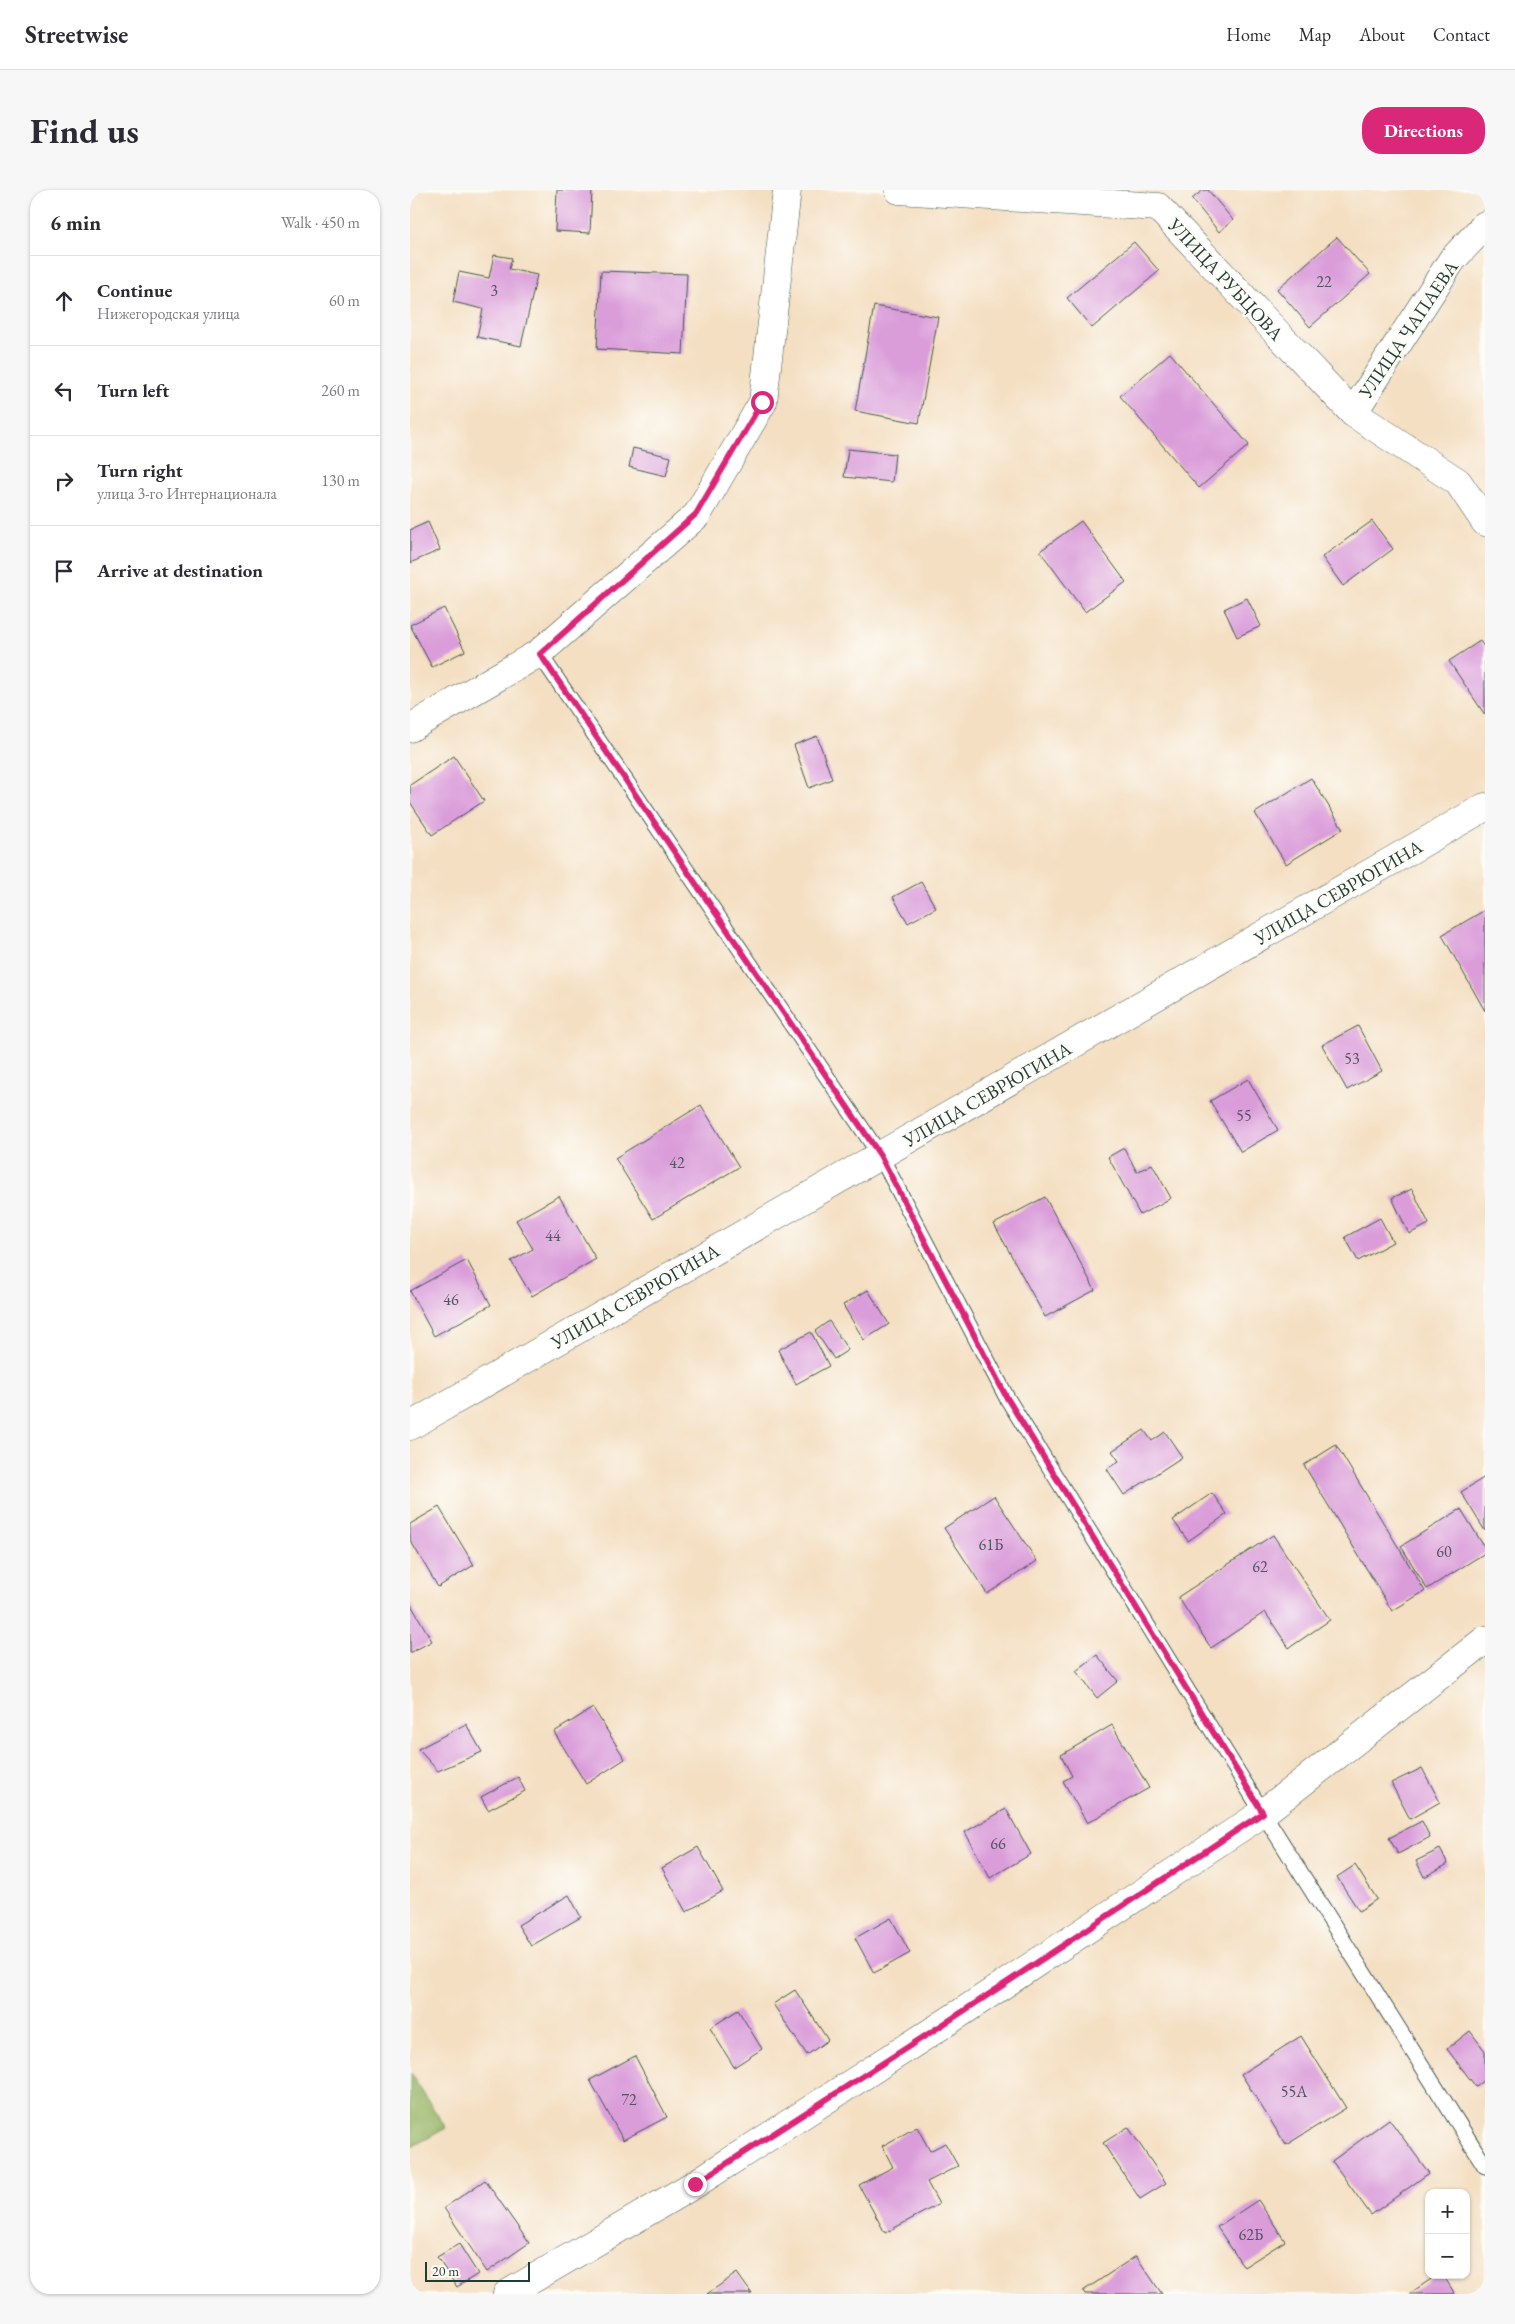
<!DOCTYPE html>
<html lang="en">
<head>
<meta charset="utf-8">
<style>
	:root { --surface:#fff; --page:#f7f7f7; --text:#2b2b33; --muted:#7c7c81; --line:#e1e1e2; --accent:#db2777 }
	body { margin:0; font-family:"EB Garamond",serif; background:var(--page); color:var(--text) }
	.controls { position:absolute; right:15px; bottom:15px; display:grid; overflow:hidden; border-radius:10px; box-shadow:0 1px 4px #0004 }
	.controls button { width:45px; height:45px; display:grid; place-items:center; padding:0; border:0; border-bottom:1px solid var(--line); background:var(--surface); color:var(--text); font:25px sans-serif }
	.scale { position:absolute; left:15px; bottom:12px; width:105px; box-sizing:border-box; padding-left:5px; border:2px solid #1f3d34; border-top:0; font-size:14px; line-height:18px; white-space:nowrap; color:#1f3d34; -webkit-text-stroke:4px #fdfcf7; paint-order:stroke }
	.stop { position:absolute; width:15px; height:15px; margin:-11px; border:4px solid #db2777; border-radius:50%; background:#fff }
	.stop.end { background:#db2777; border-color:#fff; box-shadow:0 1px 5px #0008 }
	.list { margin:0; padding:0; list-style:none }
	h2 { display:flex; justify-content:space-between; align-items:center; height:65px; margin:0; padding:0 20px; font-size:21px }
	h2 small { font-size:16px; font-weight:400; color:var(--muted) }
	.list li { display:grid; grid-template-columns:32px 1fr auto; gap:15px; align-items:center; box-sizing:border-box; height:90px; padding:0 20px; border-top:1px solid var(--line) }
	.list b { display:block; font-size:19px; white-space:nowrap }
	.list p { margin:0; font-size:16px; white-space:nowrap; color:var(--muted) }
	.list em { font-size:16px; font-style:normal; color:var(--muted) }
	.icon { flex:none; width:28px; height:28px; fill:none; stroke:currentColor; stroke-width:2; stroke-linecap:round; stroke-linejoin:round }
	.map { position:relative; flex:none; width:1075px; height:2104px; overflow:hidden; border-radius:20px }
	header { display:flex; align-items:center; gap:30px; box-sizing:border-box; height:70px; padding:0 25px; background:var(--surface); border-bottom:1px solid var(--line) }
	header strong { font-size:24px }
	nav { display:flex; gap:28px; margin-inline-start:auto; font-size:18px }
	.intro { display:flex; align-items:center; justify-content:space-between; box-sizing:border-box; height:120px; padding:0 30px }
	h1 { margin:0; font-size:35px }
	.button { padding:12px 22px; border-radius:20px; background:var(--accent); color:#fff; font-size:18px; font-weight:700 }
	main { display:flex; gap:30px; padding:0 30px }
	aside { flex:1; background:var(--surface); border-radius:20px; box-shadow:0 1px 4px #0004 }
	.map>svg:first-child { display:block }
	.forest { fill:#99b668; stroke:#5c7a4e }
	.building { fill:#da9dda }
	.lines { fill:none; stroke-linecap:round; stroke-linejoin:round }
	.lane-casing { stroke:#3f5549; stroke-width:17 }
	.street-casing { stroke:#3f5549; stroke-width:29 }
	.lane { stroke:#fff; stroke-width:15 }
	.street { stroke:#fff; stroke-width:28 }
	.route { stroke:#db2777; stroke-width:6 }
	.labels { text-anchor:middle; stroke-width:4.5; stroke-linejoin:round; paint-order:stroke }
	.number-label { font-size:16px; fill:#4e555e }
	.street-label { font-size:19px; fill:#1f3d34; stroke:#fdfcf7 }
</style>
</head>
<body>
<header>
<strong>Streetwise</strong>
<nav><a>Home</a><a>Map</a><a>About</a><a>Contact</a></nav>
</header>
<div class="intro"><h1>Find us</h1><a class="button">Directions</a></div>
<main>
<aside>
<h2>6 min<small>Walk · 450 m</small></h2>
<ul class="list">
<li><svg class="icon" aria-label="ahead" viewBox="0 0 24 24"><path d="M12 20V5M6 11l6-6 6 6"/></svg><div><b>Continue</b><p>Нижегородская улица</p></div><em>60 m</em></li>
<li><svg class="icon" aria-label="left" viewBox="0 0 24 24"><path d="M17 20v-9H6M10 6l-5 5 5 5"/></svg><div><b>Turn left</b></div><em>260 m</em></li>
<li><svg class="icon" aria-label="right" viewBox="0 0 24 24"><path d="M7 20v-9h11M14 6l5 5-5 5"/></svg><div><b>Turn right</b><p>улица 3-го Интернационала</p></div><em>130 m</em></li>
<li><svg class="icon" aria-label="arrive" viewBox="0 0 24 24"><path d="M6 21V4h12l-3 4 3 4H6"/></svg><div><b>Arrive at destination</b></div></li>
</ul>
</aside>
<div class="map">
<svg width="1075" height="2104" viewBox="0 0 1075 2104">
	<rect width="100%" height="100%" fill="#fdfcf7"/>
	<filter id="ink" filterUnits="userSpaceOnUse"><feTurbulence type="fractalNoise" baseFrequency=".02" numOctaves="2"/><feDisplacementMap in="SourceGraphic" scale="10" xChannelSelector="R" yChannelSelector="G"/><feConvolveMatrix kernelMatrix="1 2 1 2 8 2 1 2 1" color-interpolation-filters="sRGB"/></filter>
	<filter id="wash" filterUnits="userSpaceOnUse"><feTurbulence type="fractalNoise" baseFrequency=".0096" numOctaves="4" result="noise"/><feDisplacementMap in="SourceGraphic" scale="20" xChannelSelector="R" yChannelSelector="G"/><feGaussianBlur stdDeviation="1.12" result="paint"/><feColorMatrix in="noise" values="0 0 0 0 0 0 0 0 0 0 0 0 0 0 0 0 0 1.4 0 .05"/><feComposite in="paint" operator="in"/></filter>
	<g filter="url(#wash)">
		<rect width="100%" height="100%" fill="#f4dfc2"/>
		<path class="forest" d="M 0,1883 L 36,1938 L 0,1958 Z"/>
		<g id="blocks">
			<path class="building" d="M 147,0 L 182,0 L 180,43 L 145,41 Z
				M 793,0 L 798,0 L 823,30 L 809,42 L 782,9 Z
				M 927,47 L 960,84 L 900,137 L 867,99 Z
				M 724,52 L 749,81 L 682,138 L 657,108 Z
				M 84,65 L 102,68 L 99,79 L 127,85 L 111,156 L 67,147 L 73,119 L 43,112 L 49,82 L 79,88 Z
				M 191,81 L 277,84 L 273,164 L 187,159 Z
				M 464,116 L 528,127 L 509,233 L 445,221 Z
				M 760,163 L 839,255 L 789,298 L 710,206 Z
				M 223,258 L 261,267 L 256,286 L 219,277 Z
				M 438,259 L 485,264 L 482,292 L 434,287 Z
				M 671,331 L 716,392 L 675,422 L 630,361 Z
				M 962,331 L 983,359 L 933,396 L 912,367 Z
				M 18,332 L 30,360 L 0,373 L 0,340 Z
				M 837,408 L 851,436 L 827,447 L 814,419 Z
				M 34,418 L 55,461 L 22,477 L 0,435 Z
				M 1070,451 L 1075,458 L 1075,525 L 1039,471 Z
				M 407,546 L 422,589 L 399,598 L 384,555 Z
				M 44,566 L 74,611 L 22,645 L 0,612 L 0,595 Z
				M 901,588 L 933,639 L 876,674 L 845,623 Z
				M 511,692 L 526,718 L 498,733 L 483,707 Z
				M 1075,720 L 1075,821 L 1032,745 Z
				M 948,836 L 972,881 L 937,900 L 912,855 Z
				M 838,889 L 868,940 L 831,962 L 800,911 Z
				M 291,915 L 329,977 L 243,1029 L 205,968 Z
				M 714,958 L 727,982 L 742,974 L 761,1008 L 730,1025 L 698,967 Z
				M 1002,999 L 1019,1034 L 999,1044 L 982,1008 Z
				M 149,1006 L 186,1069 L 122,1106 L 101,1071 L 123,1059 L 106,1030 Z
				M 635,1007 L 685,1100 L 635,1127 L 584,1034 Z
				M 970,1028 L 983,1052 L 948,1071 L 935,1047 Z
				M 57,1070 L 81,1115 L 24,1146 L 0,1101 Z
				M 458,1100 L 479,1134 L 454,1150 L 433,1115 Z
				M 419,1131 L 438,1160 L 424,1169 L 405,1141 Z
				M 401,1142 L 419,1176 L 386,1194 L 368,1160 Z
				M 734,1240 L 742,1251 L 755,1242 L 772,1267 L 714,1305 L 697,1279 L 709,1271 L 702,1261 Z
				M 926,1255 L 1015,1401 L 982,1421 L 894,1275 Z
				M 1075,1287 L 1075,1341 L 1051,1302 Z
				M 802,1303 L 817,1324 L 778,1351 L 763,1330 Z
				M 584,1306 L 627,1371 L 577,1404 L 534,1338 Z
				M 29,1317 L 64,1375 L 28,1397 L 0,1350 L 0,1334 Z
				M 1051,1319 L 1075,1358 L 1075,1363 L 1017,1399 L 991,1356 Z
				M 863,1345 L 920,1430 L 879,1458 L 855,1422 L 801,1458 L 768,1407 Z
				M 0,1413 L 22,1451 L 0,1463 Z
				M 687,1465 L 708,1491 L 687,1508 L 666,1481 Z
				M 183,1518 L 215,1569 L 176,1594 L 144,1542 Z
				M 56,1534 L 72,1562 L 28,1581 L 8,1559 Z
				M 702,1535 L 739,1598 L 677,1633 L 653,1591 L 662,1586 L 651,1565 Z
				M 1012,1578 L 1030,1612 L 1000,1629 L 981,1593 Z
				M 108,1587 L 115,1601 L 78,1620 L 71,1607 Z
				M 596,1619 L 621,1664 L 580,1688 L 555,1642 Z
				M 1012,1631 L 1020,1647 L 988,1664 L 979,1648 Z
				M 288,1657 L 313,1701 L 276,1722 L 252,1678 Z
				M 1030,1659 L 1038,1674 L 1014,1687 L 1006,1671 Z
				M 945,1675 L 967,1709 L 949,1721 L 927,1687 Z
				M 159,1705 L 171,1727 L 121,1756 L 108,1735 Z
				M 481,1728 L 500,1763 L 464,1783 L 445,1748 Z
				M 385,1800 L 418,1850 L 397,1865 L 363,1814 Z
				M 328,1820 L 352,1859 L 324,1877 L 300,1838 Z
				M 1060,1841 L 1075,1861 L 1075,1890 L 1066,1897 L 1037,1859 Z
				M 891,1846 L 936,1918 L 876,1955 L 831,1884 Z
				M 225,1866 L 257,1927 L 213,1950 L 180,1890 Z
				M 979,1929 L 1019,1983 L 961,2025 L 922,1971 Z
				M 507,1937 L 520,1961 L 535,1953 L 548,1976 L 517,1992 L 529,2014 L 475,2043 L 449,1995 L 483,1977 L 472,1956 Z
				M 718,1937 L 756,1993 L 730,2009 L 693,1953 Z
				M 75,1990 L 119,2053 L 77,2082 L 34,2018 Z
				M 848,2010 L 875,2051 L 834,2077 L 807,2037 Z
				M 49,2054 L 68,2084 L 47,2097 L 27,2067 Z
				M 726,2066 L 752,2104 L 675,2104 L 673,2101 Z
				M 327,2083 L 342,2104 L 297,2104 Z
				M 1027,2085 L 1033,2085 L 1045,2104 L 999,2104 Z"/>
		</g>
	</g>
	<g filter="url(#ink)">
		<use href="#blocks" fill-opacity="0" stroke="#3f5549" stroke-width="1"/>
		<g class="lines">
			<g class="lane-casing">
				<path id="lane" d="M 129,463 L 470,965 L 597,1208 L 853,1623 L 1075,1976"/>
			</g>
			<g class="street-casing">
				<path id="street" d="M 489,0 L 748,17 L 943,223 L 1048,292 L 1075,332
					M 943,223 L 1042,70 L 1075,35
					M 0,538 L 129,463 L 287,325 L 353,212 L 377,0
					M 0,1236 L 1075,617
					M 97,2104 L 285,1994 L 543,1828 L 853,1623 L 1075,1450"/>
			</g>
			<use href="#lane" class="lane"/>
			<use href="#street" class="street"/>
		</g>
	</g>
	<g class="lines" filter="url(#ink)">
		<path class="route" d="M 285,1994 L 543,1828 L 853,1623 L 597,1208 L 470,965 L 130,464 L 286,324 L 352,212"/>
	</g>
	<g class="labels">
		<g class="number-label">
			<text x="914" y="97">22</text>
			<text x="84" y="106">3</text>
			<text x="942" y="874">53</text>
			<text x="834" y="931">55</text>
			<text x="267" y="978">42</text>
			<text x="143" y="1051">44</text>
			<text x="41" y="1115">46</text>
			<text x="581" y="1360">61Б</text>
			<text x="1034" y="1367">60</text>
			<text x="850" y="1382">62</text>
			<text x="588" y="1659">66</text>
			<text x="884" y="1907">55А</text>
			<text x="219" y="1915">72</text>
			<text x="841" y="2050">62Б</text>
		</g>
		<g class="street-label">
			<text transform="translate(816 89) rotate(47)" y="7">УЛИЦА РУБЦОВА</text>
			<text transform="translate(998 139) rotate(-56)" y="7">УЛИЦА ЧАПАЕВА</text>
			<text transform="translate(928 702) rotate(-30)" y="7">УЛИЦА СЕВРЮГИНА</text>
			<text transform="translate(577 904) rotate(-30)" y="7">УЛИЦА СЕВРЮГИНА</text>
			<text transform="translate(225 1106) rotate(-30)" y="7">УЛИЦА СЕВРЮГИНА</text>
		</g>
	</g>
</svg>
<div class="controls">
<button>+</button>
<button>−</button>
</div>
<div class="scale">20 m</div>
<div class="stop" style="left:352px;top:212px"></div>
<div class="stop end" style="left:285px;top:1994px"></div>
</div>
</main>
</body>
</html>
